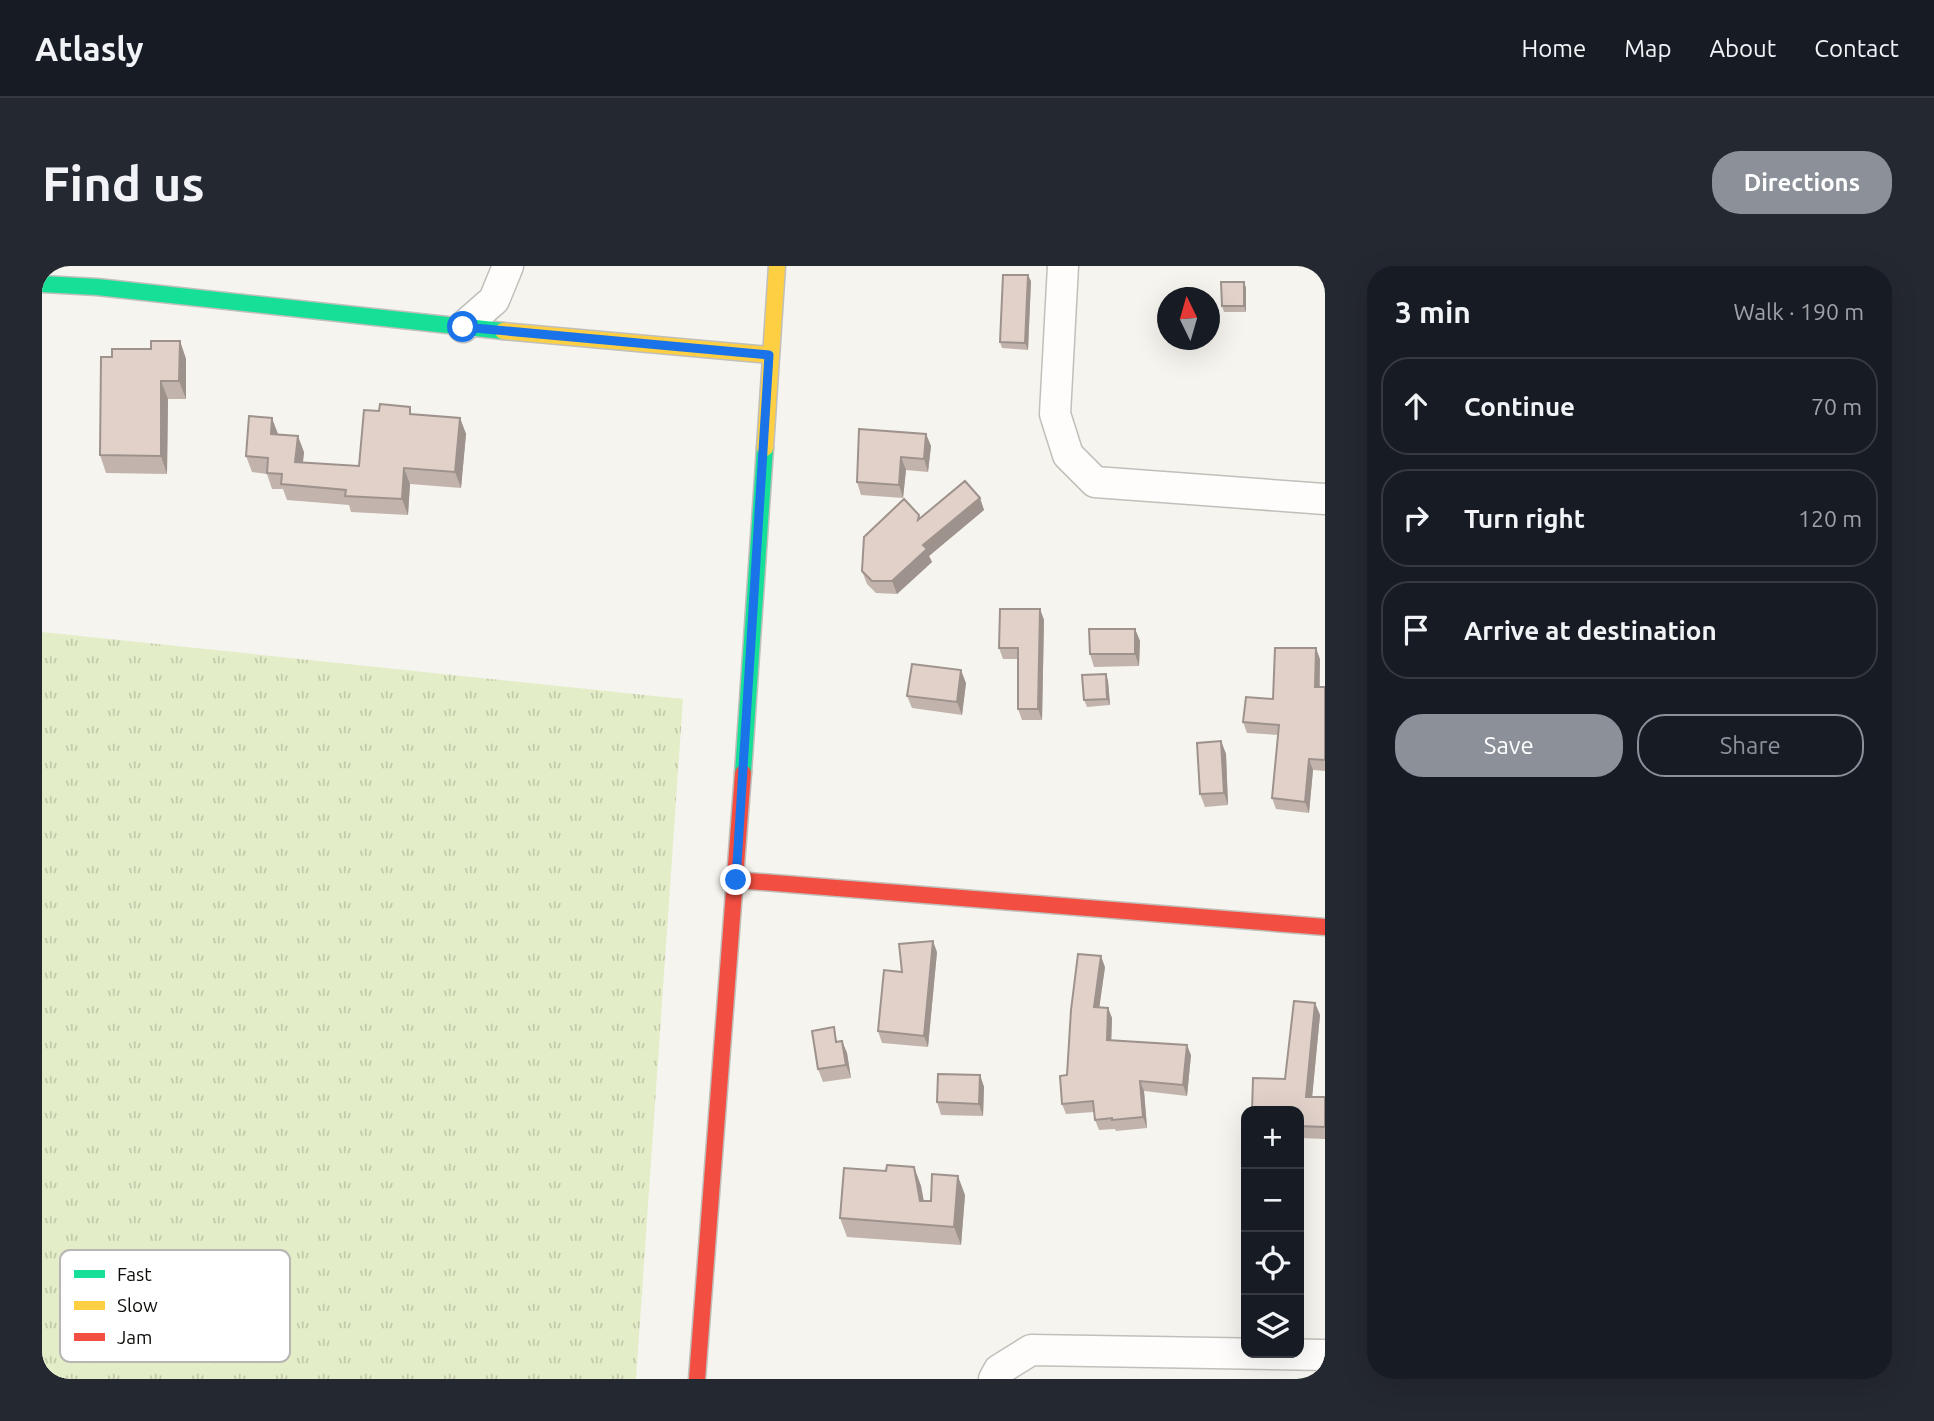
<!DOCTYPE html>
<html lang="en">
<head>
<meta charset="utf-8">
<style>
	:root { --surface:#171b24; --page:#242831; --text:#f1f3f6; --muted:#9ea1a6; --line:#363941; --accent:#8c9099 }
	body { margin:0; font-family:Ubuntu,sans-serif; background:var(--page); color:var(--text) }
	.controls { position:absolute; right:21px; bottom:21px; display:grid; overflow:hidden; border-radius:14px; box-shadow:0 7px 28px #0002 }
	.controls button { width:63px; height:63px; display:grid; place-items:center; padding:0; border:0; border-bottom:2px solid var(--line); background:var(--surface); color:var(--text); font:35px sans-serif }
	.compass { position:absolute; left:1115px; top:21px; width:63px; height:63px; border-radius:50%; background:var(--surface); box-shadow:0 7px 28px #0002; rotate:355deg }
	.stop { position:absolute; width:21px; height:21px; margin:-16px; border:5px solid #1a73e8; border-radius:50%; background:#fff }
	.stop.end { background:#1a73e8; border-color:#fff; box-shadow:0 2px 7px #0008 }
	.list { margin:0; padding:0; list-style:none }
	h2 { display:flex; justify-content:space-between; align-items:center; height:91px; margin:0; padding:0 28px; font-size:30px }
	h2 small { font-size:23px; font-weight:400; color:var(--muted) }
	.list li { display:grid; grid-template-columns:46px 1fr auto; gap:21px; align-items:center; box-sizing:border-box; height:98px; margin:0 14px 14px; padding:0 14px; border:2px solid var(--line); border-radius:28px }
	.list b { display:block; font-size:26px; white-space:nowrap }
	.list em { font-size:23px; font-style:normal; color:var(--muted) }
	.actions { display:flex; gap:14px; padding:21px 28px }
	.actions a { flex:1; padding:16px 0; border:2px solid var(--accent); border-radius:28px; text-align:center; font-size:24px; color:var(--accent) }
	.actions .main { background:var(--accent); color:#fff }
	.icon { flex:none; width:38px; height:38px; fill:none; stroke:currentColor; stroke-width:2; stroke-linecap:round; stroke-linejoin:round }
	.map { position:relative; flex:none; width:1283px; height:1113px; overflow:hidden; border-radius:28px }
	header { display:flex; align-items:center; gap:42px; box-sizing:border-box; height:98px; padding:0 35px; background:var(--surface); border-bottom:2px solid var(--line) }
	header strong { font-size:33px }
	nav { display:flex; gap:38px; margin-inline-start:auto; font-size:24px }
	.intro { display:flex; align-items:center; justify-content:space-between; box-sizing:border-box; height:168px; padding:0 42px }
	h1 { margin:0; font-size:49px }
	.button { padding:18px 32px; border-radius:28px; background:var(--accent); color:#fff; font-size:24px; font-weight:700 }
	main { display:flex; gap:42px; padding:0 42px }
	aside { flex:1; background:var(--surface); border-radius:28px; box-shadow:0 7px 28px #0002 }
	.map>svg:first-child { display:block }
	.grass { fill:url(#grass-tufts) }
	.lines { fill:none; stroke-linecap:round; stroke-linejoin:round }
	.street-casing { stroke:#c0bfba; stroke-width:33 }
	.fast-casing { stroke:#c0bfba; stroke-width:19 }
	.slow-casing { stroke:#c0bfba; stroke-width:19 }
	.jam-casing { stroke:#c0bfba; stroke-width:19 }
	.street { stroke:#fefdfc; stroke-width:30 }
	.fast { stroke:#16e098; stroke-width:16 }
	.slow { stroke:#ffcf43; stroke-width:16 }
	.jam { stroke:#f24e42; stroke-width:16 }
	.wall { fill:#c2b4ad }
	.shaded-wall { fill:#9e928d }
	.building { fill:#e1d1c9; stroke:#9e928d; stroke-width:2 }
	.route { stroke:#1a73e8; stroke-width:9 }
	.key { fill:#fff; stroke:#b7b6b5; stroke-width:2 }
	.key-label { font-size:19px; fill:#0e0d09 }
</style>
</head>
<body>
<header>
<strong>Atlasly</strong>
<nav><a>Home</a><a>Map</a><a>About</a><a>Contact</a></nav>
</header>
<div class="intro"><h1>Find us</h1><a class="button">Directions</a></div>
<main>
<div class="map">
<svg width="1283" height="1113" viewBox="0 0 1283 1113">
	<defs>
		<pattern id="grass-tufts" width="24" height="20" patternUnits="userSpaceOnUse" patternTransform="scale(1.75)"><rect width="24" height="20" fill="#e3edc8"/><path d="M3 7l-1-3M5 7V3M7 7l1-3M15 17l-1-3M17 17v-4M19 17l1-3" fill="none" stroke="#c2caaa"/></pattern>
	</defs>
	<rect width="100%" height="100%" fill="#f6f4ee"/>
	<path class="grass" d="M 0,366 L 641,433 L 594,1113 L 0,1113 Z"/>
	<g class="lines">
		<g class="street-casing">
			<path id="street" d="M 1021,0 L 1013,148 L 1026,189 L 1053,216 L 1283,233
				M 421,61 L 452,34 L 466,0
				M 952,1113 L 957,1104 L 989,1084 L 1283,1089"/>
		</g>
		<g class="fast-casing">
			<path id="fast" d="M 0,18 L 55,21 L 461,65
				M 701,507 L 723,182"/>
		</g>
		<g class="slow-casing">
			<path id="slow" d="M 461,65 L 727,89
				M 723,182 L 735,0"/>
		</g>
		<g class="jam-casing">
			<path id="jam" d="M 694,614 L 1283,661
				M 655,1113 L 701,507"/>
		</g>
		<use href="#street" class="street"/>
		<use href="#fast" class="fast"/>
		<use href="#slow" class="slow"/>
		<use href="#jam" class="jam"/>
	</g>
	<path class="wall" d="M 989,15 L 986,84 L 960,82 L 958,76 Z
		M 1202,16 L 1204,22 L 1204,46 L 1182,46 L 1180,40 Z
		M 138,75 L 144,93 L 144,133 L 126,133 L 125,208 L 64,207 L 58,189 L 70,91 L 109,83 Z
		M 371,148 L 418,152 L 424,168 L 419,222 L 368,218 L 366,249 L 309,246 L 307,239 L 245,234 L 241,223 L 230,223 L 225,208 L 210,206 L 204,190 L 236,169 L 262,186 L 261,197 L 317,200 Z
		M 884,168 L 889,180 L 886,206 L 864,204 L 861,232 L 819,229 L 815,216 Z
		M 938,232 L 942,244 L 887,290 L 890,296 L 855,328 L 834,327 L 825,318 L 820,305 L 877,249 L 878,252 Z
		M 998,343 L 1002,354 L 1000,454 L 980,454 L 976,443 L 976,393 L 961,393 L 957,382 Z
		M 1093,363 L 1098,375 L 1097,400 L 1052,401 L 1048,388 Z
		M 1278,393 L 1278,421 L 1283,421 L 1283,505 L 1271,504 L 1267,547 L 1234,543 L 1230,532 L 1236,469 L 1205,467 L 1201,456 L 1231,433 Z
		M 1064,408 L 1066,415 L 1068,439 L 1045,441 L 1042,434 Z
		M 924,417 L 920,449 L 870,442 L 865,430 Z
		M 1179,475 L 1184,488 L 1186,539 L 1163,541 L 1158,528 Z
		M 895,686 L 886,781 L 840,777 L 836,765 L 860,706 Z
		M 1063,701 L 1057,741 L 1066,742 L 1070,752 L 1069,774 L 1149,789 L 1145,830 L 1102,825 L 1105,862 L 1074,865 L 1073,863 L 1057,864 L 1053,854 L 1052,846 L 1024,848 L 1020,838 L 1025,809 Z
		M 1273,737 L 1278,749 L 1270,831 L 1283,831 L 1283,873 L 1257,872 L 1257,845 L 1243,813 Z
		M 796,775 L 800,775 L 805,787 L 809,812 L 781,816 L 776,803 Z
		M 938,809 L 942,821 L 941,850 L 899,849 L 895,836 Z
		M 872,901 L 879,920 L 882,935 L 923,929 L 919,979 L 805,971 L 798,952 L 844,905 Z"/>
	<path class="shaded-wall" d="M 986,9 L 989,15 L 986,84 L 983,77 Z
		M 1202,16 L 1204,22 L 1204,46 L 1202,40 Z
		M 138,75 L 144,93 L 144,133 L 137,115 Z
		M 119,115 L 126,133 L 125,208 L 119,190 Z
		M 230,152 L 236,168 L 235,184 L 229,168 Z
		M 418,152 L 424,168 L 419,222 L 413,206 Z
		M 884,168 L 889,180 L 886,206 L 882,193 Z
		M 256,170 L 262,186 L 259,212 L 253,196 Z
		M 859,191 L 864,204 L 861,232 L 857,219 Z
		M 362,202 L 368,218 L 366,249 L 360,233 Z
		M 938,232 L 942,244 L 887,290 L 890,296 L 855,328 L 850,315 L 881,279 Z
		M 998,343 L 1002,354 L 1000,454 L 996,443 Z
		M 1093,363 L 1098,375 L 1097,400 L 1093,388 Z
		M 1274,382 L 1278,393 L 1277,432 L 1273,421 Z
		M 919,404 L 924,417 L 920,449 L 915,436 Z
		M 1064,408 L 1066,415 L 1068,439 L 1065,433 Z
		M 1179,475 L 1184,488 L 1186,539 L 1182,527 Z
		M 1267,493 L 1271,504 L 1267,547 L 1263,536 Z
		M 891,675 L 895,686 L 886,781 L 882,770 Z
		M 1059,690 L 1063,701 L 1056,751 L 1052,741 Z
		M 1273,737 L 1278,749 L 1269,843 L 1264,831 Z
		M 1066,742 L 1070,752 L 1069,784 L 1065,774 Z
		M 800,775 L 805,787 L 809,812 L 804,799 Z
		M 1145,779 L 1149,789 L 1145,830 L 1141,819 Z
		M 938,809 L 942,821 L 941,850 L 937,838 Z
		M 1098,815 L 1102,825 L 1105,862 L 1101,851 Z
		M 872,901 L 879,920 L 885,954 L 878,935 Z
		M 916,910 L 923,929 L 919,979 L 912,961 Z"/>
	<path class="building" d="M 961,9 L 986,9 L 983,77 L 958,76 Z
		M 1179,16 L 1202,16 L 1202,40 L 1180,40 Z
		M 109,75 L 138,75 L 137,115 L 119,115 L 119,190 L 58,189 L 59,91 L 70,91 L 70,83 L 109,83 Z
		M 338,138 L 368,141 L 368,148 L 418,152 L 413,206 L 362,202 L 360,233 L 303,230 L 304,224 L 239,218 L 240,208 L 225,207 L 226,192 L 204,190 L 207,150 L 230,152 L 229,168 L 256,170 L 253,196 L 317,200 L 322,144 L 337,145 Z
		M 817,163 L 884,168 L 882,193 L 859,191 L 857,219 L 815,216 Z
		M 923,215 L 938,232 L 881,279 L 885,283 L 850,315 L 830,315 L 820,305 L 822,271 L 862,233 L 877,249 L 876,254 Z
		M 958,343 L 998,343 L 996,443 L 976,443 L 976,382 L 957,382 Z
		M 1047,363 L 1093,363 L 1093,388 L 1048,388 Z
		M 1233,382 L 1274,382 L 1273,421 L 1283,421 L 1283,494 L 1267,493 L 1263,536 L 1230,532 L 1237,459 L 1201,456 L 1204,431 L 1231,433 Z
		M 870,398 L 919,404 L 915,436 L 865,430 Z
		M 1064,408 L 1065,433 L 1042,434 L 1040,409 Z
		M 1179,475 L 1182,527 L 1158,528 L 1155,477 Z
		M 891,675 L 882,770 L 836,765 L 842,704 L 860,706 L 857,678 Z
		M 1036,688 L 1059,690 L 1052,741 L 1066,742 L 1065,774 L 1145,779 L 1141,819 L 1098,815 L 1101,851 L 1070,854 L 1070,852 L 1053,854 L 1051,835 L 1020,838 L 1018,810 L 1025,809 L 1029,744 Z
		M 1252,735 L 1273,737 L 1264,831 L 1283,831 L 1283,861 L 1257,860 L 1257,845 L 1210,845 L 1211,812 L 1243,813 Z
		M 792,761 L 794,776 L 800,775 L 804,799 L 776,803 L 770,765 Z
		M 896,808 L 938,809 L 937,838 L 895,836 Z
		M 845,899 L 872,901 L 878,935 L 889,935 L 890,908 L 916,910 L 912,961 L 798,952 L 802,902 L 844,905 Z"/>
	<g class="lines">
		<path class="route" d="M 421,61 L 727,89 L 694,614"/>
	</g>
	<rect x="18" y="984" width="230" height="112" rx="10" class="key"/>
	<rect x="32" y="1004" width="31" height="8" fill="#16e098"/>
	<rect x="32" y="1035" width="31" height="9" fill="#ffcf43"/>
	<rect x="32" y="1067" width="31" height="8" fill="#f24e42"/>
	<g class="key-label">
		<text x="75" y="1015">Fast</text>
		<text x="75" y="1046">Slow</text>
		<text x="75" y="1078">Jam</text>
	</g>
</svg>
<div class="controls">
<button>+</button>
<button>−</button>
<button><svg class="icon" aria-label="locate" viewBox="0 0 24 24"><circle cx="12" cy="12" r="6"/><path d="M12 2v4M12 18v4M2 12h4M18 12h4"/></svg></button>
<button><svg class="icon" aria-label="layers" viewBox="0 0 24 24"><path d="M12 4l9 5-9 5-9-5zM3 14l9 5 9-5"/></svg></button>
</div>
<svg class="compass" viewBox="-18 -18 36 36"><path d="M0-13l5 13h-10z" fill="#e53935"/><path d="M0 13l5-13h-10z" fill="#9ea1a6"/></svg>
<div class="stop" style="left:421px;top:61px"></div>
<div class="stop end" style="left:694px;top:614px"></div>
</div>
<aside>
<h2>3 min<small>Walk · 190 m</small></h2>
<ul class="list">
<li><svg class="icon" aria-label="ahead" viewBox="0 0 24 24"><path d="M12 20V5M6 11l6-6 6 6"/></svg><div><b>Continue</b></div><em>70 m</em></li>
<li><svg class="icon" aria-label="right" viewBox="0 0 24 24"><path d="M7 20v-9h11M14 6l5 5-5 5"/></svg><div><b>Turn right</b></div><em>120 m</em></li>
<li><svg class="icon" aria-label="arrive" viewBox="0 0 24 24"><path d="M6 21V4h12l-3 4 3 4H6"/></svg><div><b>Arrive at destination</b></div></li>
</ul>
<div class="actions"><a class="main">Save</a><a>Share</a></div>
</aside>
</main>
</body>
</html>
